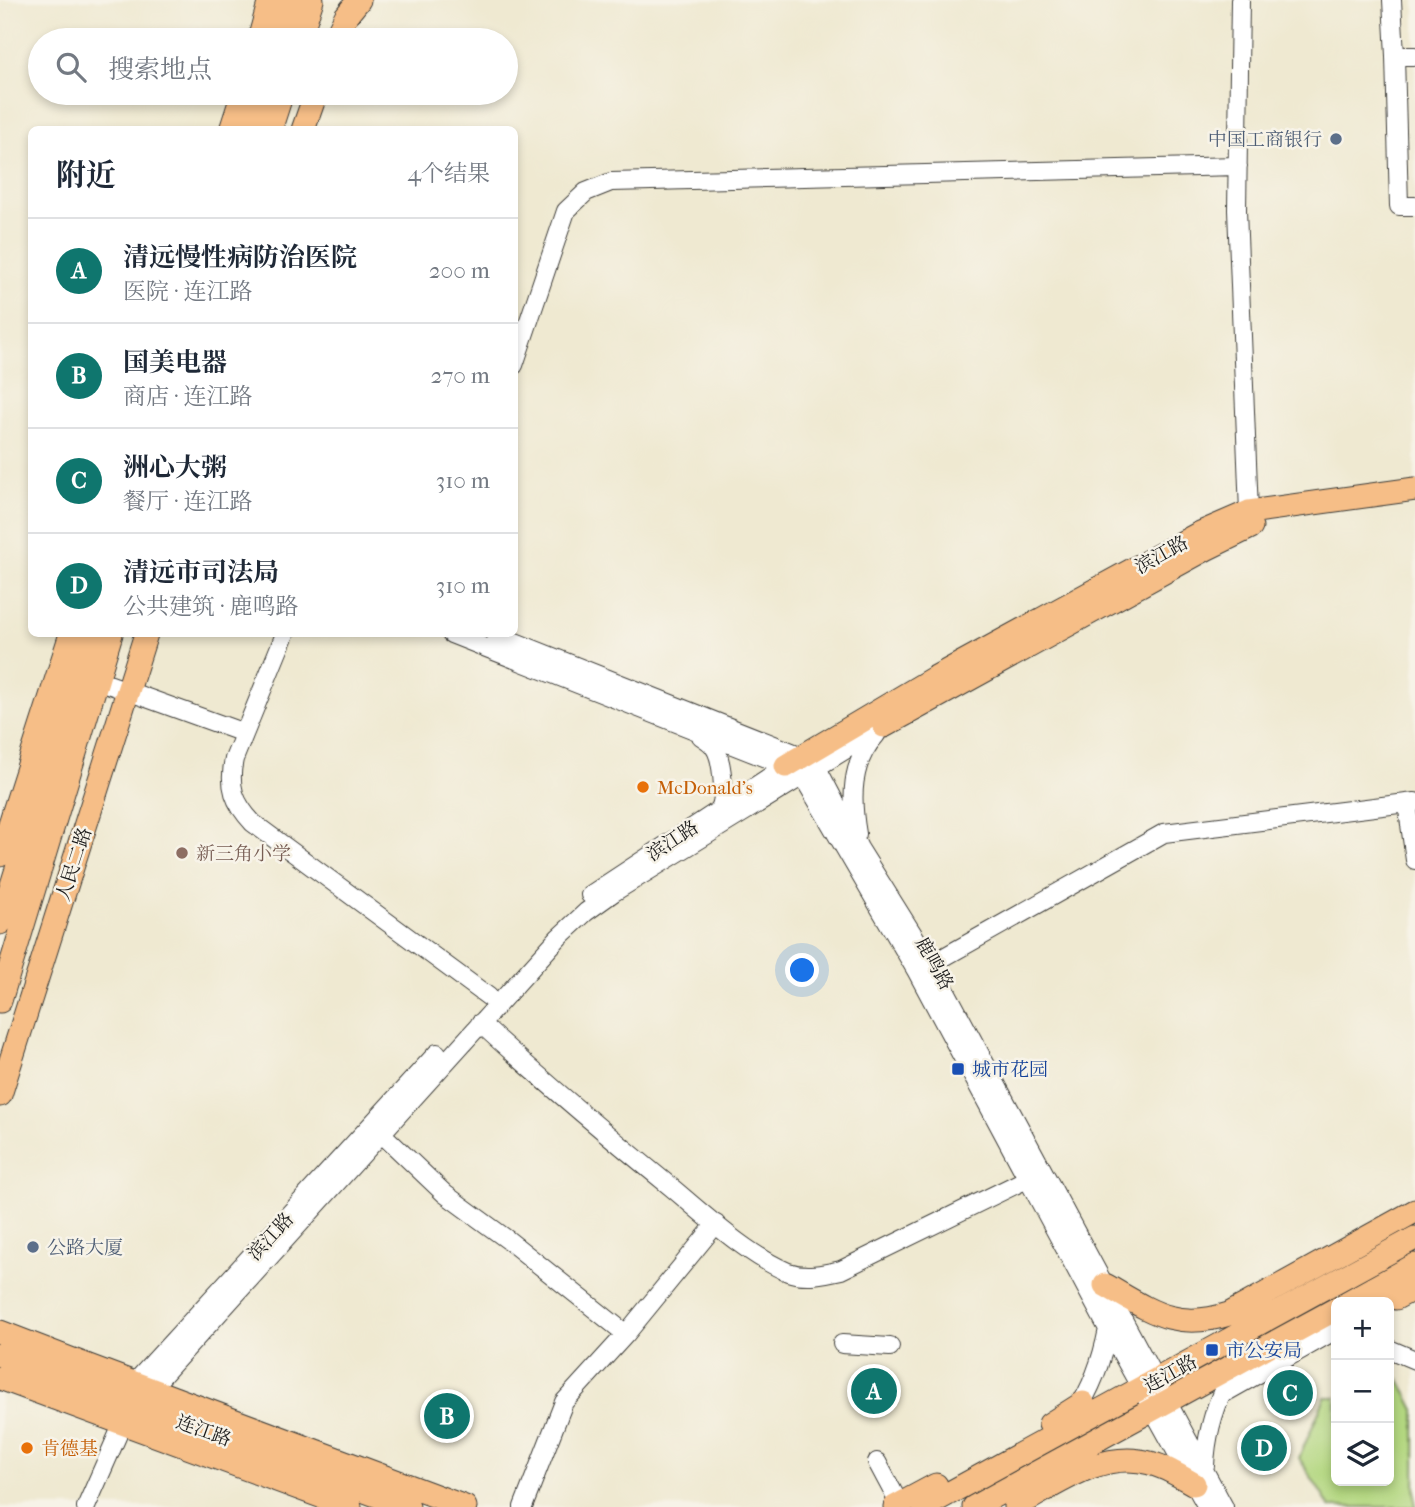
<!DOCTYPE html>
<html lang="zh">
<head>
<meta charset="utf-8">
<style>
	:root { --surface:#fff; --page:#f6f6f7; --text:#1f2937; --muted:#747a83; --line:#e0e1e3; --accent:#0f766e }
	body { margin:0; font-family:"IM FELL French Canon","Noto Serif SC",serif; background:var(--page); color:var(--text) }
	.controls { position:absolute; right:21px; bottom:21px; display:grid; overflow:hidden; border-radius:10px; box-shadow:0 4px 10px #0003 }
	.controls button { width:63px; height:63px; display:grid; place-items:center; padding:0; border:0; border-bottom:2px solid var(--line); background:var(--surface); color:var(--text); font:35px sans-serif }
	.you { position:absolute; left:803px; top:971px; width:24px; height:24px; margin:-18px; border:5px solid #fff; border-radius:50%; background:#1a73e8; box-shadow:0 0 0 10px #1a73e833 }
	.badge { display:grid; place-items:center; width:46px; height:46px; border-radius:50%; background:var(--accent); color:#fff; font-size:23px; font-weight:700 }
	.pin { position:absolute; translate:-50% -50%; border:4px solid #fff; box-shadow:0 2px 7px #0006 }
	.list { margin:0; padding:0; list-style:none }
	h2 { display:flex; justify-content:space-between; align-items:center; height:91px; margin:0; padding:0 28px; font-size:30px }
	h2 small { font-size:23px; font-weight:400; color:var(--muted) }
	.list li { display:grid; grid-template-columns:46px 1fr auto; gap:21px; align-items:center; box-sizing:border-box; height:105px; padding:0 28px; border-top:2px solid var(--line) }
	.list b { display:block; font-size:26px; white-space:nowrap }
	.list p { margin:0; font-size:23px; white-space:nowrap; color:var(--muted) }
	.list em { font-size:23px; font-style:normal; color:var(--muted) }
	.icon { flex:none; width:38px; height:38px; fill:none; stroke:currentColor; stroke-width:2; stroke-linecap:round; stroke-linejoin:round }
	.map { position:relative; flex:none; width:1415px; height:1507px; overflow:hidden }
	.search { position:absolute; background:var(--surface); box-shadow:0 4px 10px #0003; left:28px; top:28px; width:490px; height:77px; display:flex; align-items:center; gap:18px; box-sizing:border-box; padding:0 24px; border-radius:38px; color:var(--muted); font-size:26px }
	.panel { position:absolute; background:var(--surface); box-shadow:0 4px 10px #0003; left:28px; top:126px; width:490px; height:511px; border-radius:10px }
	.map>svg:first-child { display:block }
	.green { fill:#b3d780; stroke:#687a4e; stroke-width:2 }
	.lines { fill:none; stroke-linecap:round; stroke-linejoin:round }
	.minor-casing { stroke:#3c3b37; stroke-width:20 }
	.major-casing { stroke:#3c3b37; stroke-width:25 }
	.minor { stroke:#fff; stroke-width:18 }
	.major { stroke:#f6be87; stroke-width:23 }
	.service-dot { fill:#5c6f8a; stroke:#f7f3e8; stroke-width:2.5 }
	.food-dot { fill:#e8710a; stroke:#f7f3e8; stroke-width:2.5 }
	.education-dot { fill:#8d6e63; stroke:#f7f3e8; stroke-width:2.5 }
	.transit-dot { fill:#1a4fb4; stroke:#f7f3e8; stroke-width:2.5 }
	.labels { text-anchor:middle; stroke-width:5; stroke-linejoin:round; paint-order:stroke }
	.service-label { font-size:19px; fill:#4e5e75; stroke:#f7f3e8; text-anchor:end }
	.street-label { font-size:19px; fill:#1c1c1c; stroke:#f7f3e8 }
	.food-label { font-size:19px; fill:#c56008; stroke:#f7f3e8; text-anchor:start }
	.education-label { font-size:19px; fill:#785e54; stroke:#f7f3e8; text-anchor:start }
	.transit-label { font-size:19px; fill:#164399; stroke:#f7f3e8; text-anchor:start }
</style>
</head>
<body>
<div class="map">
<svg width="1415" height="1507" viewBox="0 0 1415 1507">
	<rect width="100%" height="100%" fill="#f7f3e8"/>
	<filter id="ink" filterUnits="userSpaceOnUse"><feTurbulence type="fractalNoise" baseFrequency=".0143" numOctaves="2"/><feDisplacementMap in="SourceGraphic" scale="14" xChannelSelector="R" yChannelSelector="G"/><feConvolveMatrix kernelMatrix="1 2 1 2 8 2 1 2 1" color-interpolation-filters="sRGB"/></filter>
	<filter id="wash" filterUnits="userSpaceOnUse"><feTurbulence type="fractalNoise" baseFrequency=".00686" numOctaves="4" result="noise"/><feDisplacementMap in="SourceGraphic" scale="28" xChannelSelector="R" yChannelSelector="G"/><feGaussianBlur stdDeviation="1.57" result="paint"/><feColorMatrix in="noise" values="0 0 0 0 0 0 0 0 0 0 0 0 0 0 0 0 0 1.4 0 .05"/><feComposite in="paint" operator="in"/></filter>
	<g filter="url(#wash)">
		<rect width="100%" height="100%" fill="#efe9d1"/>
		<path class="green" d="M 1400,1380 L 1415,1410 L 1415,1507 L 1330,1507 L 1299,1458 L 1325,1397 L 1336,1397 L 1336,1481 L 1389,1481 L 1389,1409 Z"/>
	</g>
	<g filter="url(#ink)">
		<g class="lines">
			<g class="minor-casing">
				<path id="minor" d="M 1240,0 L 1237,210 L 1249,512
					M 1392,0 L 1395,56
					M 1415,56 L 1395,56 L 1399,206 L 1415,206
					M 514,365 L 566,211 L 586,192 L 611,182 L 1238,166
					M 285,634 L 234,759 C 228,786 234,803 253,823 L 489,997
					M 451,634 L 786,766 L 802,775 L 917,972 L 1108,1329 L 1207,1507
					M 495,634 L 802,756 L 816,766 L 859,848 L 931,963 L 1224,1507
					M 97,680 L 244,733
					M 701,736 C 705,739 711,742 714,747 C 722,757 726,797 720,808
					M 1407,803 L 1415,860
					M 857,834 C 851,799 850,763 876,735
					M 590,895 L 786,766
					M 921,970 L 1164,833 L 1415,802
					M 480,1023 C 542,1080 606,1134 671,1187 C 706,1216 747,1255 788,1272 C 805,1278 824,1274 841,1270 L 1027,1179
					M 381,1133 L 445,1194 L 508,1240 L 626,1334
					M 842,1344 L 890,1347
					M 1389,1349 L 1415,1360
					M 127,1391 L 437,1053
					M 1221,1395 L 1336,1330
					M 143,1397 L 559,937 L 586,912 L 614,892 L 884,726
					M 1075,1413 C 1093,1387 1102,1360 1108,1329
					M 877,1462 L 901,1507
					M 1205,1466 C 1206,1437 1213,1412 1225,1386
					M 86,1507 L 119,1432
					M 523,1507 L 564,1402 L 626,1334 L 716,1224"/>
			</g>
			<g class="major-casing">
				<path id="major" d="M 259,40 L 270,0
					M 278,40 L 290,0
					M 299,40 L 312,0
					M 334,40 L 346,16 L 359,0
					M 231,130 L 243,93
					M 250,130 L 261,93
					M 270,130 L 282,93
					M 303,130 L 316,93
					M 884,726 L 1206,549 L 1251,527
					M 786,766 L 934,678 L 1198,534 L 1249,512 L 1415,489
					M 0,855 L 71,634
					M 0,923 L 91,634
					M 0,1001 L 111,634
					M 0,1095 L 146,634
					M 1105,1285 C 1151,1311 1175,1331 1229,1314 L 1415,1211
					M 1372,1289 L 1396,1298 L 1415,1288
					M 1348,1302 L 1415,1265
					M 0,1332 L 78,1362 L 83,1374
					M 0,1355 L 408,1507
					M 78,1362 L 465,1507
					M 0,1378 L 350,1507
					M 1050,1424 L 1083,1403
					M 895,1507 L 936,1485
					M 924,1507 L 1415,1238
					M 974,1507 L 1336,1309
					M 1015,1507 C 1056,1485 1102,1449 1150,1463 C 1166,1467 1180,1476 1194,1484"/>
			</g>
			<use href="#minor" class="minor"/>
			<use href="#major" class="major"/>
		</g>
	</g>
	<g class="service-dot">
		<circle cx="1336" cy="139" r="7"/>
		<circle cx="33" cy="1247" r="7"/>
	</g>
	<g class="food-dot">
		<circle cx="643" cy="787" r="7"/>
		<circle cx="27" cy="1448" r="7"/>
	</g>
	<circle class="education-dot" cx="182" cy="853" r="7"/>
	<g class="transit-dot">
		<rect x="951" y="1062" width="14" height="14" rx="3.5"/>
		<rect x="1205" y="1343" width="14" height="14" rx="3.5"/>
	</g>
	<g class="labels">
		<g class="service-label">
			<text x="1322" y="146">中国工商银行</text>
			<text x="47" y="1254" text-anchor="start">公路大厦</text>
		</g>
		<g class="street-label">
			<text transform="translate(1161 554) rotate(-29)" y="7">滨江路</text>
			<text transform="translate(672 840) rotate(-33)" y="7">滨江路</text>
			<text transform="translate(73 864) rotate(-72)" y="7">人民二路</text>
			<text transform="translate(935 963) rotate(61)" y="7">鹿鸣路</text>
			<text transform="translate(270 1236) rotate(-47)" y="7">滨江路</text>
			<text transform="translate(1170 1373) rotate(-29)" y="7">连江路</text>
			<text transform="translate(204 1430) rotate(20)" y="7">连江路</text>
		</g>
		<g class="food-label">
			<text x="657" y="794">McDonald's</text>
			<text x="41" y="1455">肯德基</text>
		</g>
		<g class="education-label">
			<text x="196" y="860">新三角小学</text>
		</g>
		<g class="transit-label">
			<text x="972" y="1076">城市花园</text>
			<text x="1226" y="1357">市公安局</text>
		</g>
	</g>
</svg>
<div class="controls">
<button>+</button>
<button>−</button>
<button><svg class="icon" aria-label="layers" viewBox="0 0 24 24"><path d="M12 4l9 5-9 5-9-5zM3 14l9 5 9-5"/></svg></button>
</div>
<div class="you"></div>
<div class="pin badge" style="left:874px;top:1391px">A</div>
<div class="pin badge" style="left:447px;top:1416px">B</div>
<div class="pin badge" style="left:1290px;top:1393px">C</div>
<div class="pin badge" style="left:1264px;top:1448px">D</div>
<div class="search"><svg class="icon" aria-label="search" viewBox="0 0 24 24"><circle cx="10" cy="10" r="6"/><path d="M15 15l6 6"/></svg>搜索地点</div>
<section class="panel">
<h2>附近<small>4个结果</small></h2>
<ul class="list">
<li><span class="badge">A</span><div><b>清远慢性病防治医院</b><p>医院 · 连江路</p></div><em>200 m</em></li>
<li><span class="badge">B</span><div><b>国美电器</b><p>商店 · 连江路</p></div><em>270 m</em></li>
<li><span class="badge">C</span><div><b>洲心大粥</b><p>餐厅 · 连江路</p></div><em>310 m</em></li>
<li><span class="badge">D</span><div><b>清远市司法局</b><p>公共建筑 · 鹿鸣路</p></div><em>310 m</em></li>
</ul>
</section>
</div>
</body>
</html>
